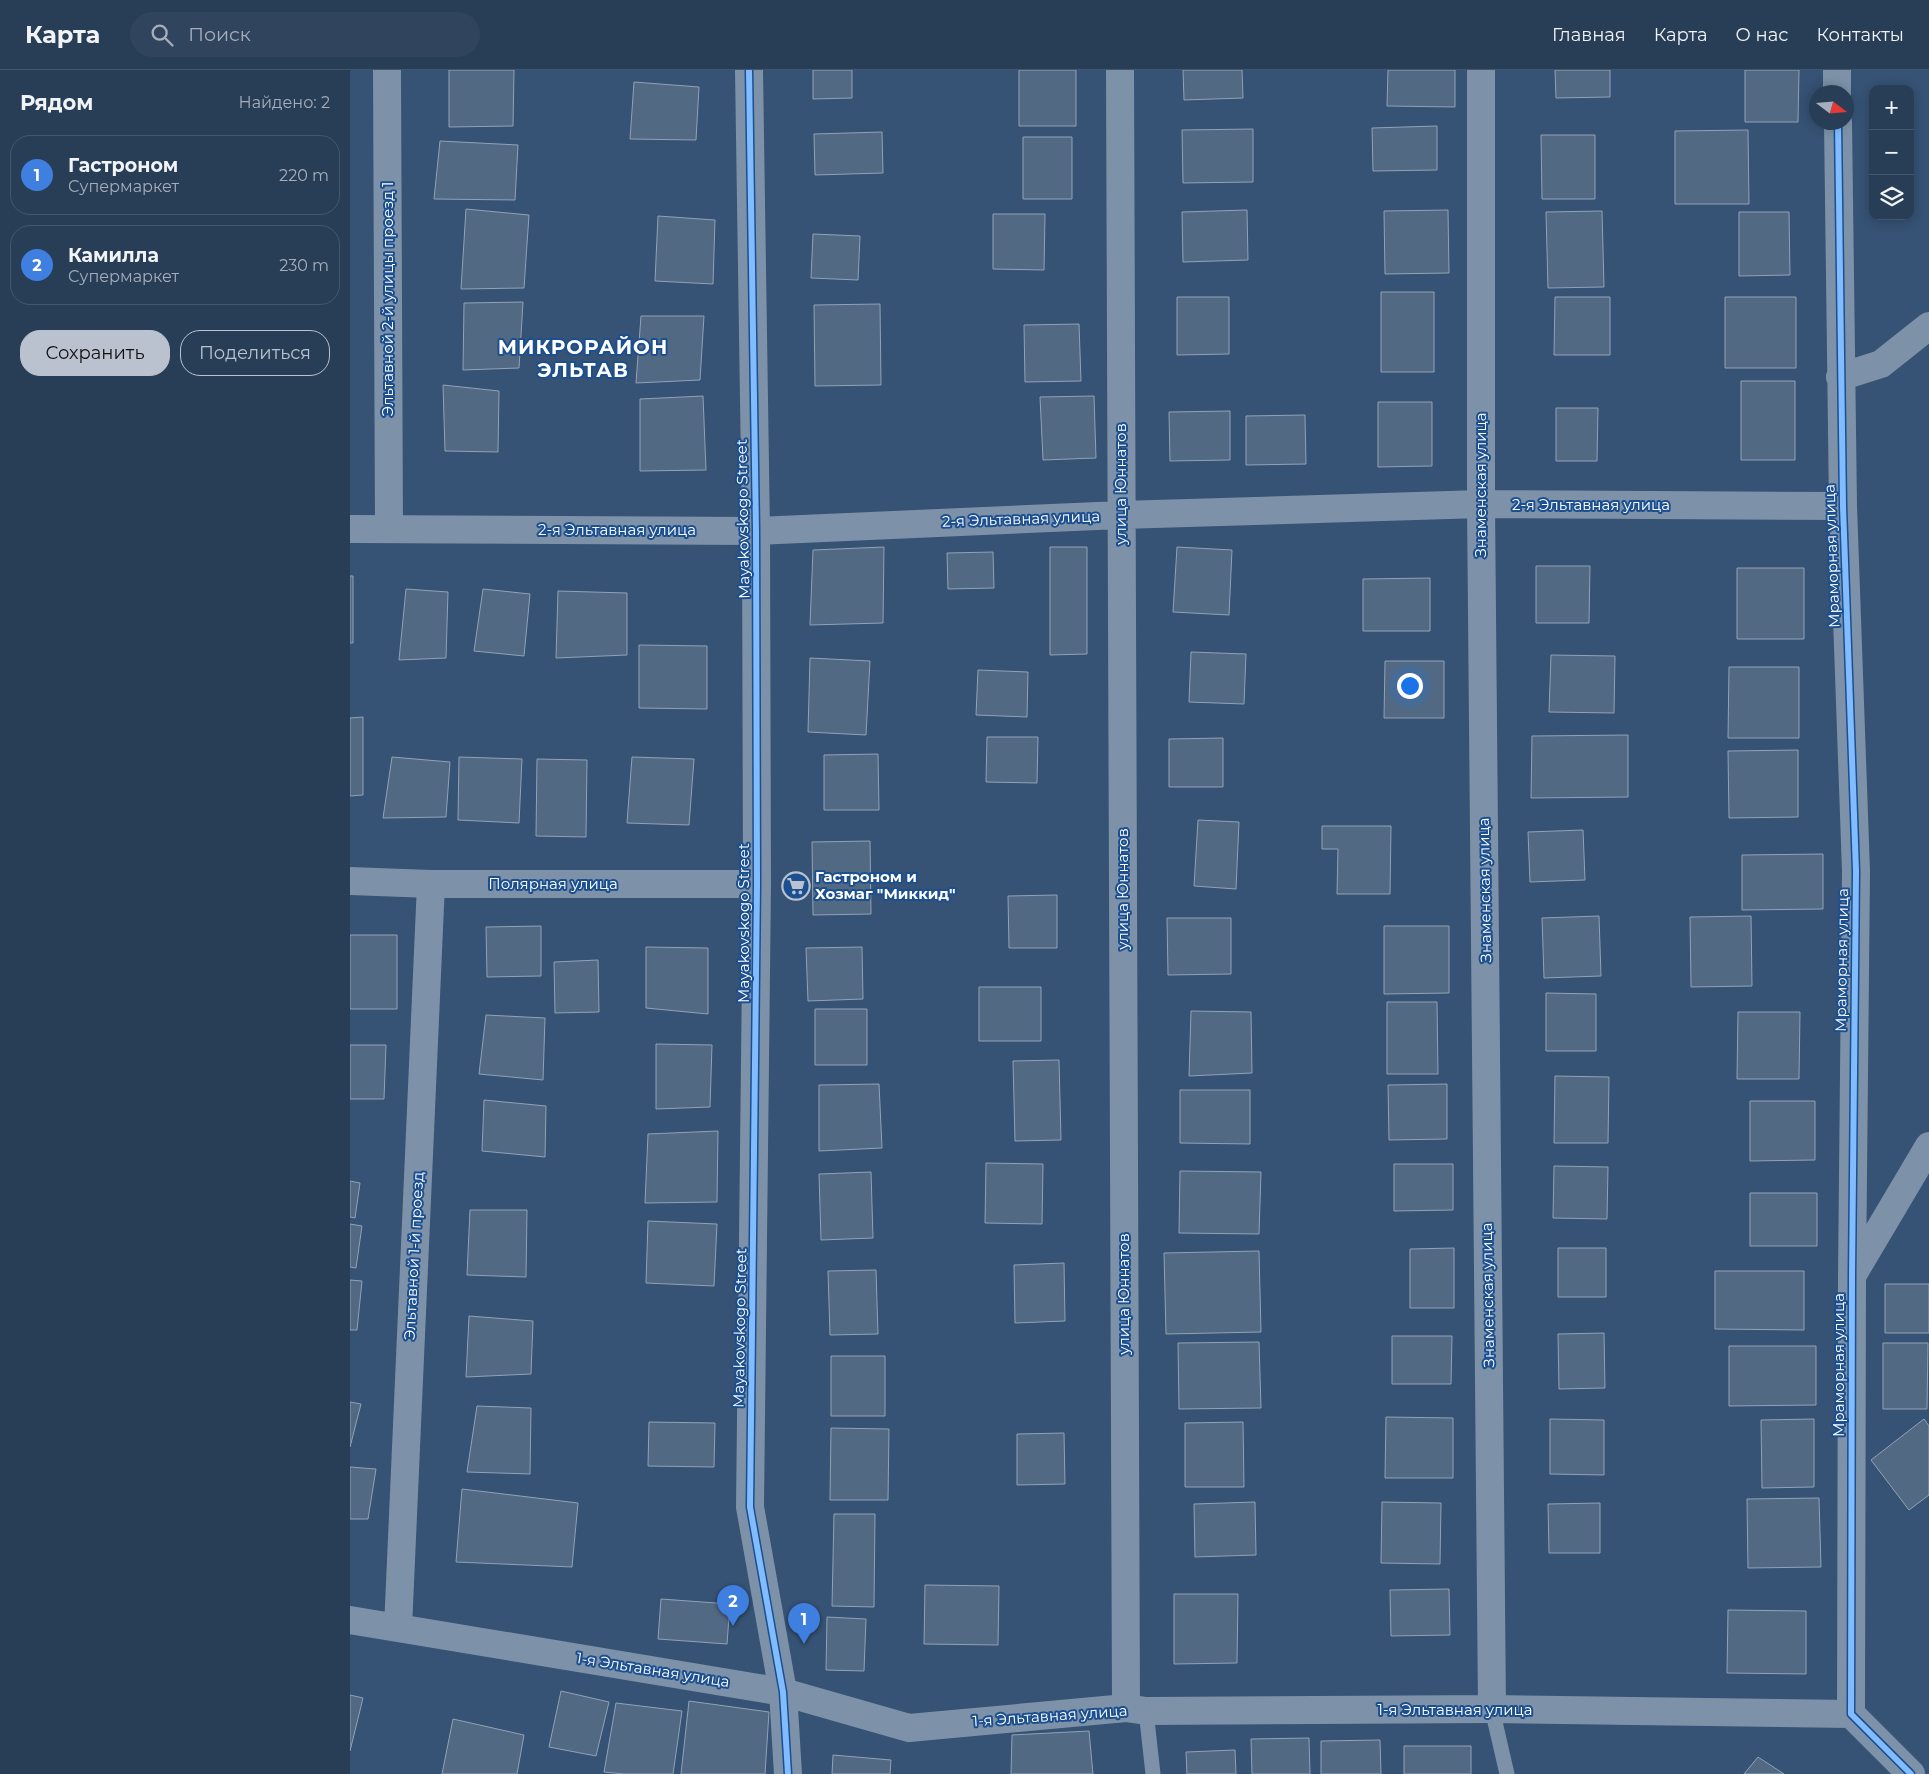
<!DOCTYPE html>
<html lang="ru">
<head>
<meta charset="utf-8">
<style>
	:root { --surface:#283e57; --page:#30455d; --text:#f1f3f6; --muted:#a5aeba; --line:#44576d; --accent:#b9c2ce }
	body { margin:0; font-family:Montserrat,sans-serif; background:var(--page); color:var(--text) }
	.controls { position:absolute; right:15px; top:15px; display:grid; overflow:hidden; border-radius:10px; box-shadow:0 2px 12px #0003 }
	.controls button { width:45px; height:45px; display:grid; place-items:center; padding:0; border:0; border-bottom:1px solid var(--line); background:var(--surface); color:var(--text); font:25px sans-serif }
	.compass { position:absolute; left:1459px; top:15px; width:45px; height:45px; border-radius:50%; background:var(--surface); box-shadow:0 2px 12px #0003; rotate:106deg }
	.you { position:absolute; left:1059px; top:615px; width:18px; height:18px; margin:-12px; border:4px solid #fff; border-radius:50%; background:#1a73e8; box-shadow:0 0 0 8px #1a73e833 }
	.badge { display:grid; place-items:center; width:32px; height:32px; border-radius:50%; background:var(--accent); color:#fff; font-size:16px; font-weight:700 }
	.pin { position:absolute; translate:-50% -41px; filter:drop-shadow(0 1px 2px #0008) }
	.pin::after { content:''; position:absolute; top:26px; width:18px; height:15px; background:inherit; clip-path:polygon(0 0,100% 0,50% 100%) }
	.list { margin:0; padding:0; list-style:none }
	h2 { display:flex; justify-content:space-between; align-items:center; height:65px; margin:0; padding:0 20px; font-size:21px }
	h2 small { font-size:16px; font-weight:400; color:var(--muted) }
	.list li { display:grid; grid-template-columns:32px 1fr auto; gap:15px; align-items:center; box-sizing:border-box; height:80px; margin:0 10px 10px; padding:0 10px; border:1px solid var(--line); border-radius:20px }
	.list b { display:block; font-size:19px; white-space:nowrap }
	.list p { margin:0; font-size:16px; white-space:nowrap; color:var(--muted) }
	.list em { font-size:16px; font-style:normal; color:var(--muted) }
	.actions { display:flex; gap:10px; padding:15px 20px }
	.actions a { flex:1; padding:11px 0; border:1px solid var(--accent); border-radius:20px; text-align:center; font-size:18px; color:var(--accent) }
	.actions .main { background:var(--accent); color:#111 }
	.icon { flex:none; width:28px; height:28px; fill:none; stroke:currentColor; stroke-width:2; stroke-linecap:round; stroke-linejoin:round }
	.map { position:relative; flex:none; width:1579px; height:1704px; overflow:hidden }
	header { display:flex; align-items:center; gap:30px; box-sizing:border-box; height:70px; padding:0 25px; background:var(--surface); border-bottom:1px solid var(--line) }
	header strong { font-size:24px }
	nav { display:flex; gap:28px; margin-inline-start:auto; font-size:18px }
	.search { width:350px; height:45px; background:var(--page); display:flex; align-items:center; gap:12px; box-sizing:border-box; padding:0 18px; border-radius:28px; color:var(--muted); font-size:19px }
	main { display:flex }
	aside { flex:1; background:var(--surface) }
	.map>svg:first-child { display:block }
	.building { fill:#526984; stroke:#92a2b6 }
	.lines { fill:none; stroke-linecap:round; stroke-linejoin:round }
	.service { stroke:#7d92a8; stroke-width:15 }
	.minor { stroke:#7d92a8; stroke-width:28 }
	.tertiary { stroke:#7d92a8; stroke-width:28 }
	.cycleway-casing { stroke:#1b4f8f; stroke-width:9 }
	.cycleway { stroke:#80bcff; stroke-width:6 }
	.labels { text-anchor:middle; stroke-width:4; stroke-linejoin:round; paint-order:stroke }
	.street-label { font-size:15px; fill:#fff; stroke:#1b4f8f }
	.poi-label { font-size:15px; font-weight:bold; fill:#fff; stroke:#1b4f8f; text-anchor:start }
	.district-label { font-size:20px; font-weight:bold; letter-spacing:1px; fill:#fff; stroke:#1b4f8f }
</style>
</head>
<body>
<header>
<strong>Карта</strong>
<div class="search"><svg class="icon" aria-label="search" viewBox="0 0 24 24"><circle cx="10" cy="10" r="6"/><path d="M15 15l6 6"/></svg>Поиск</div>
<nav><a>Главная</a><a>Карта</a><a>О нас</a><a>Контакты</a></nav>
</header>
<main>
<aside>
<h2>Рядом<small>Найдено: 2</small></h2>
<ul class="list">
<li><span class="badge" style="background:#3f7fe0">1</span><div><b>Гастроном</b><p>Супермаркет</p></div><em>220 m</em></li>
<li><span class="badge" style="background:#3f7fe0">2</span><div><b>Камилла</b><p>Супермаркет</p></div><em>230 m</em></li>
</ul>
<div class="actions"><a class="main">Сохранить</a><a>Поделиться</a></div>
</aside>
<div class="map">
<svg width="1579" height="1704" viewBox="0 0 1579 1704">
	<rect width="100%" height="100%" fill="#365274"/>
	<path class="building" d="M 99,0 L 164,0 L 163,56 L 99,57 Z
		M 463,0 L 502,0 L 502,28 L 463,29 Z
		M 669,0 L 726,0 L 726,56 L 669,56 Z
		M 833,0 L 892,0 L 893,28 L 834,30 Z
		M 1038,0 L 1105,0 L 1105,37 L 1037,36 Z
		M 1205,0 L 1260,0 L 1260,27 L 1206,28 Z
		M 1395,0 L 1449,0 L 1448,52 L 1395,52 Z
		M 284,12 L 349,17 L 346,70 L 280,69 Z
		M 1087,56 L 1087,100 L 1023,101 L 1022,58 Z
		M 903,59 L 903,112 L 833,113 L 832,60 Z
		M 1398,60 L 1399,134 L 1325,134 L 1325,61 Z
		M 532,62 L 533,103 L 465,105 L 464,64 Z
		M 1191,65 L 1245,65 L 1245,129 L 1192,129 Z
		M 673,67 L 722,67 L 722,129 L 673,129 Z
		M 90,71 L 168,75 L 165,130 L 84,129 Z
		M 116,139 L 179,145 L 174,218 L 111,219 Z
		M 897,140 L 898,190 L 833,192 L 832,142 Z
		M 1098,140 L 1099,203 L 1035,204 L 1034,141 Z
		M 1252,141 L 1254,217 L 1198,218 L 1196,142 Z
		M 1389,142 L 1439,142 L 1440,205 L 1389,206 Z
		M 643,144 L 695,144 L 694,200 L 643,199 Z
		M 308,146 L 365,150 L 363,214 L 305,211 Z
		M 463,164 L 510,166 L 508,210 L 461,208 Z
		M 1031,222 L 1084,222 L 1084,302 L 1031,302 Z
		M 827,227 L 879,227 L 879,284 L 827,285 Z
		M 1205,227 L 1260,227 L 1260,285 L 1204,285 Z
		M 1375,227 L 1446,227 L 1446,298 L 1375,298 Z
		M 173,232 L 169,298 L 113,300 L 114,233 Z
		M 530,234 L 531,315 L 465,316 L 464,235 Z
		M 291,246 L 354,246 L 350,310 L 286,313 Z
		M 729,254 L 731,311 L 675,312 L 674,255 Z
		M 1391,311 L 1445,311 L 1445,390 L 1391,390 Z
		M 93,315 L 149,321 L 148,382 L 95,381 Z
		M 353,326 L 356,400 L 290,401 L 290,329 Z
		M 744,326 L 746,388 L 693,390 L 690,327 Z
		M 1028,332 L 1082,332 L 1082,396 L 1028,397 Z
		M 1206,338 L 1248,338 L 1247,391 L 1206,391 Z
		M 880,341 L 880,390 L 820,391 L 819,342 Z
		M 955,345 L 956,394 L 896,395 L 896,346 Z
		M 534,477 L 533,553 L 460,555 L 463,480 Z
		M 700,477 L 737,477 L 737,584 L 700,585 Z
		M 827,477 L 882,480 L 879,545 L 823,542 Z
		M 643,482 L 644,518 L 598,519 L 597,483 Z
		M 1186,496 L 1240,496 L 1239,553 L 1186,553 Z
		M 1387,498 L 1454,498 L 1454,569 L 1387,569 Z
		M 0,506 L 3,506 L 3,573 L 0,573 Z
		M 1080,508 L 1080,561 L 1013,561 L 1013,509 Z
		M 56,519 L 98,522 L 96,588 L 49,590 Z
		M 133,519 L 180,524 L 174,586 L 124,581 Z
		M 208,521 L 277,523 L 277,585 L 206,588 Z
		M 289,575 L 357,576 L 357,639 L 289,638 Z
		M 841,582 L 896,584 L 894,634 L 839,632 Z
		M 1201,585 L 1265,586 L 1264,643 L 1199,642 Z
		M 460,588 L 520,591 L 516,665 L 458,662 Z
		M 1035,591 L 1094,591 L 1094,648 L 1034,648 Z
		M 1379,597 L 1449,597 L 1449,668 L 1378,668 Z
		M 628,600 L 678,602 L 677,647 L 626,645 Z
		M 13,647 L 13,725 L 0,726 L 0,648 Z
		M 1278,665 L 1278,727 L 1181,728 L 1182,666 Z
		M 637,667 L 688,667 L 687,713 L 636,712 Z
		M 873,668 L 873,717 L 819,717 L 819,669 Z
		M 1448,680 L 1448,747 L 1379,748 L 1378,681 Z
		M 528,684 L 529,740 L 474,740 L 474,685 Z
		M 42,687 L 100,692 L 96,747 L 33,748 Z
		M 109,687 L 172,689 L 169,753 L 108,750 Z
		M 282,687 L 344,689 L 339,755 L 277,753 Z
		M 187,689 L 237,690 L 236,767 L 186,766 Z
		M 848,750 L 889,752 L 886,819 L 844,816 Z
		M 972,756 L 1041,756 L 1040,824 L 987,824 L 988,779 L 972,779 Z
		M 1233,760 L 1235,810 L 1180,812 L 1178,762 Z
		M 520,771 L 521,844 L 463,845 L 462,772 Z
		M 1473,784 L 1473,839 L 1392,840 L 1392,785 Z
		M 707,825 L 707,878 L 659,878 L 658,826 Z
		M 1249,846 L 1251,906 L 1194,908 L 1192,848 Z
		M 1401,846 L 1402,916 L 1341,917 L 1340,847 Z
		M 817,848 L 881,848 L 881,904 L 818,905 Z
		M 191,856 L 191,906 L 137,907 L 136,857 Z
		M 1034,856 L 1099,856 L 1099,923 L 1034,924 Z
		M 0,865 L 47,865 L 47,939 L 0,939 Z
		M 296,877 L 358,878 L 358,944 L 296,938 Z
		M 512,877 L 513,929 L 458,931 L 456,878 Z
		M 248,890 L 249,942 L 205,943 L 204,892 Z
		M 629,917 L 691,917 L 691,971 L 629,971 Z
		M 1196,923 L 1246,924 L 1246,981 L 1196,981 Z
		M 1037,932 L 1087,932 L 1088,1004 L 1037,1004 Z
		M 465,939 L 517,939 L 517,995 L 465,995 Z
		M 841,941 L 901,942 L 902,1003 L 839,1006 Z
		M 1388,942 L 1450,942 L 1449,1009 L 1387,1009 Z
		M 136,945 L 195,948 L 193,1010 L 129,1004 Z
		M 306,974 L 362,975 L 360,1037 L 306,1039 Z
		M 0,975 L 36,975 L 34,1029 L 0,1029 Z
		M 709,990 L 711,1070 L 665,1071 L 663,991 Z
		M 1205,1006 L 1259,1007 L 1258,1073 L 1204,1073 Z
		M 529,1014 L 532,1078 L 469,1081 L 469,1015 Z
		M 1097,1014 L 1097,1069 L 1039,1070 L 1038,1015 Z
		M 830,1020 L 900,1020 L 900,1074 L 830,1073 Z
		M 134,1030 L 196,1036 L 195,1087 L 132,1081 Z
		M 1400,1031 L 1465,1031 L 1465,1090 L 1400,1091 Z
		M 368,1061 L 367,1132 L 295,1133 L 298,1064 Z
		M 636,1093 L 693,1094 L 692,1154 L 635,1153 Z
		M 1044,1094 L 1103,1094 L 1103,1140 L 1044,1141 Z
		M 1204,1096 L 1258,1097 L 1257,1149 L 1203,1148 Z
		M 830,1101 L 911,1102 L 909,1164 L 829,1163 Z
		M 521,1102 L 523,1168 L 471,1170 L 469,1104 Z
		M 0,1111 L 10,1113 L 5,1148 L 0,1147 Z
		M 1400,1123 L 1467,1123 L 1467,1176 L 1400,1176 Z
		M 120,1140 L 177,1140 L 176,1207 L 117,1205 Z
		M 298,1151 L 367,1154 L 364,1216 L 296,1213 Z
		M 0,1154 L 12,1156 L 6,1198 L 0,1197 Z
		M 1104,1178 L 1104,1238 L 1060,1238 L 1060,1179 Z
		M 1208,1178 L 1256,1178 L 1256,1227 L 1208,1227 Z
		M 909,1181 L 911,1262 L 816,1264 L 814,1183 Z
		M 714,1193 L 715,1251 L 665,1253 L 664,1195 Z
		M 526,1200 L 528,1264 L 480,1265 L 478,1201 Z
		M 1365,1201 L 1454,1201 L 1454,1260 L 1365,1259 Z
		M 0,1210 L 12,1211 L 7,1260 L 0,1260 Z
		M 1535,1214 L 1579,1214 L 1579,1263 L 1535,1263 Z
		M 119,1246 L 183,1251 L 181,1304 L 116,1307 Z
		M 1254,1263 L 1255,1318 L 1209,1319 L 1208,1264 Z
		M 1042,1266 L 1102,1266 L 1101,1314 L 1042,1314 Z
		M 909,1272 L 911,1338 L 829,1339 L 828,1273 Z
		M 1533,1273 L 1578,1273 L 1577,1339 L 1533,1339 Z
		M 1379,1276 L 1466,1276 L 1466,1335 L 1379,1336 Z
		M 481,1286 L 535,1286 L 535,1346 L 481,1346 Z
		M 0,1332 L 11,1334 L 0,1377 Z
		M 127,1336 L 181,1338 L 180,1404 L 117,1402 Z
		M 1036,1347 L 1103,1348 L 1103,1408 L 1035,1408 Z
		M 1200,1349 L 1254,1350 L 1254,1405 L 1200,1404 Z
		M 1464,1349 L 1464,1417 L 1412,1418 L 1411,1350 Z
		M 1574,1349 L 1579,1356 L 1579,1425 L 1559,1440 L 1521,1390 Z
		M 299,1352 L 365,1353 L 364,1397 L 298,1396 Z
		M 893,1352 L 894,1417 L 835,1417 L 835,1353 Z
		M 481,1358 L 539,1359 L 538,1430 L 480,1430 Z
		M 714,1363 L 715,1414 L 667,1415 L 667,1364 Z
		M 0,1397 L 26,1399 L 18,1449 L 0,1449 Z
		M 112,1419 L 228,1433 L 222,1497 L 106,1492 Z
		M 1469,1428 L 1471,1497 L 1398,1498 L 1397,1429 Z
		M 905,1432 L 906,1485 L 845,1487 L 844,1434 Z
		M 1032,1432 L 1091,1433 L 1090,1494 L 1031,1493 Z
		M 1250,1433 L 1250,1483 L 1199,1483 L 1198,1434 Z
		M 484,1444 L 525,1444 L 524,1537 L 482,1536 Z
		M 575,1515 L 649,1516 L 648,1575 L 574,1574 Z
		M 1099,1519 L 1100,1565 L 1041,1566 L 1040,1520 Z
		M 824,1524 L 888,1524 L 887,1593 L 824,1594 Z
		M 311,1529 L 380,1534 L 377,1574 L 308,1569 Z
		M 1378,1540 L 1456,1541 L 1456,1604 L 1377,1603 Z
		M 477,1547 L 516,1549 L 514,1601 L 476,1600 Z
		M 211,1621 L 259,1632 L 246,1686 L 199,1677 Z
		M 0,1625 L 13,1628 L 0,1681 Z
		M 339,1631 L 419,1642 L 415,1704 L 331,1704 Z
		M 266,1633 L 332,1641 L 323,1704 L 274,1704 L 254,1702 Z
		M 103,1649 L 174,1665 L 167,1704 L 92,1704 Z
		M 739,1661 L 743,1704 L 661,1704 L 662,1665 Z
		M 959,1668 L 960,1704 L 902,1704 L 901,1669 Z
		M 1030,1670 L 1031,1704 L 971,1704 L 971,1671 Z
		M 1054,1676 L 1121,1676 L 1121,1704 L 1054,1704 Z
		M 885,1680 L 886,1704 L 837,1704 L 836,1682 Z
		M 483,1685 L 541,1690 L 540,1704 L 482,1704 Z
		M 1408,1687 L 1434,1704 L 1394,1704 Z"/>
	<g class="lines">
		<path class="service" d="M 1142,1639 L 1157,1704
			M 796,1641 L 803,1704"/>
		<path class="minor" d="M 37,0 L 39,459
			M 770,0 L 776,1638
			M 1131,0 L 1131,434 L 1142,1639
			M 1487,0 L 1487,22
			M 1488,52 L 1493,436 L 1506,801 L 1502,1206 L 1501,1644 L 1561,1704
			M 1490,307 L 1531,294 L 1579,256
			M 0,459 L 406,461 L 771,445 L 1131,434 L 1493,436
			M 0,811 L 81,814 L 407,814
			M 1502,1206 L 1579,1076
			M 0,1550 L 433,1622 L 559,1658 L 776,1638 L 796,1641 L 1142,1639 L 1501,1644
			M 48,1558 L 81,814"/>
		<path class="tertiary" d="M 399,0 L 406,461 L 407,814 L 400,1437 L 433,1622 L 438,1704"/>
		<g class="cycleway-casing">
			<path id="cycleway" d="M 399,0 L 406,461 L 407,814 L 400,1437 L 433,1622 L 438,1704
				M 1488,52 L 1493,436 L 1506,801 L 1502,1206 L 1501,1644 L 1561,1704"/>
		</g>
		<use href="#cycleway" class="cycleway"/>
	</g>
	<defs>
		<g id="supermarket-ring" transform="scale(1.4375)"><circle r="9.5" fill="#1b4f8f" stroke="#b9c2ce" stroke-width="1.5"/><path d="M-6-5.5h2.5l.6 2H6L4.5 2H-2.5L-4.4-4H-6ZM-1.5 3.2a1.3 1.3 0 1 0 .1 0ZM3 3.2a1.3 1.3 0 1 0 .1 0Z" fill="#b9c2ce"/></g>
	</defs>
	<g fill-rule="evenodd">
		<use href="#supermarket-ring" x="446" y="816"/>
	</g>
	<g class="labels">
		<g class="street-label">
			<text transform="translate(38 229) rotate(-90)" y="5">Эльтавной 2-й улицы проезд 1</text>
			<text transform="translate(771 414) rotate(-90)" y="5">улица Юннатов</text>
			<text transform="translate(1131 415) rotate(-90)" y="5">Знаменская улица</text>
			<text x="1241" y="440">2-я Эльтавная улица</text>
			<text transform="translate(393 449) rotate(-91)" y="5">Mayakovskogo Street</text>
			<text transform="translate(671 449) rotate(-2)" y="5">2-я Эльтавная улица</text>
			<text x="267" y="465">2-я Эльтавная улица</text>
			<text transform="translate(1482 486) rotate(-92)" y="5">Мраморная улица</text>
			<text x="203" y="819">Полярная улица</text>
			<text transform="translate(773 819) rotate(-90)" y="5">улица Юннатов</text>
			<text transform="translate(1135 820) rotate(-91)" y="5">Знаменская улица</text>
			<text transform="translate(394 853) rotate(-90)" y="5">Mayakovskogo Street</text>
			<text transform="translate(1492 890) rotate(-89)" y="5">Мраморная улица</text>
			<text transform="translate(64 1186) rotate(-87)" y="5">Эльтавной 1-й проезд</text>
			<text transform="translate(774 1224) rotate(-90)" y="5">улица Юннатов</text>
			<text transform="translate(1138 1225) rotate(-91)" y="5">Знаменская улица</text>
			<text transform="translate(390 1258) rotate(-89)" y="5">Mayakovskogo Street</text>
			<text transform="translate(1489 1295) rotate(-90)" y="5">Мраморная улица</text>
			<text transform="translate(303 1600) rotate(9)" y="5">1-я Эльтавная улица</text>
			<text x="1105" y="1645">1-я Эльтавная улица</text>
			<text transform="translate(700 1646) rotate(-4)" y="5">1-я Эльтавная улица</text>
		</g>
		<g class="poi-label">
			<text x="465" y="812">Гастроном и<tspan x="465" dy="17">Хозмаг "Миккид"</tspan></text>
		</g>
		<g class="district-label">
			<text x="233" y="284">МИКРОРАЙОН<tspan x="233" dy="23">ЭЛЬТАВ</tspan></text>
		</g>
	</g>
</svg>
<div class="controls">
<button>+</button>
<button>−</button>
<button><svg class="icon" aria-label="layers" viewBox="0 0 24 24"><path d="M12 4l9 5-9 5-9-5zM3 14l9 5 9-5"/></svg></button>
</div>
<svg class="compass" viewBox="-18 -18 36 36"><path d="M0-13l5 13h-10z" fill="#e53935"/><path d="M0 13l5-13h-10z" fill="#a5aeba"/></svg>
<div class="you"></div>
<div class="pin badge" style="left:454px;top:1574px;background:#3f7fe0">1</div>
<div class="pin badge" style="left:383px;top:1556px;background:#3f7fe0">2</div>
</div>
</main>
</body>
</html>
